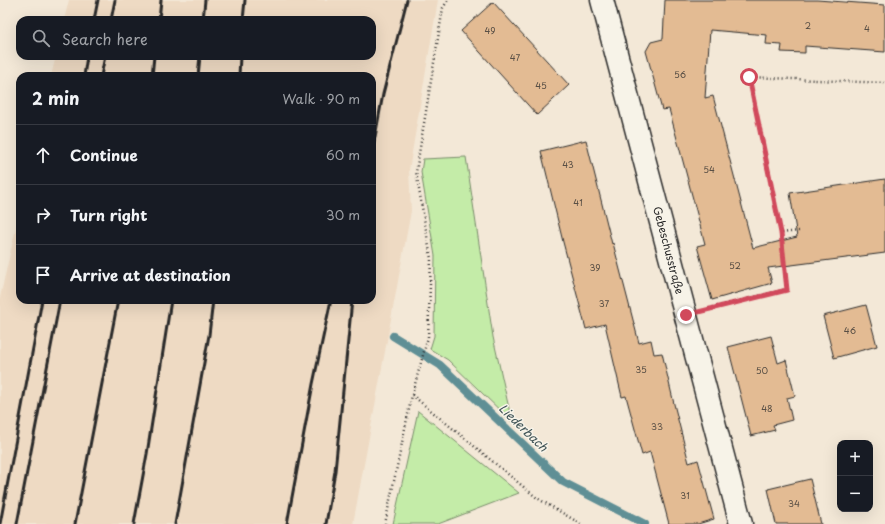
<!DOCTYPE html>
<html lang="en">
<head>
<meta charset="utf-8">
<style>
	:root { --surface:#171b24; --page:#242831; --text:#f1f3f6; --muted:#9ea1a6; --line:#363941 }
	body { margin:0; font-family:"Playpen Sans",sans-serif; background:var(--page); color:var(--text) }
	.controls { position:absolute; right:12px; bottom:12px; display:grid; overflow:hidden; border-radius:8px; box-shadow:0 4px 16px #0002 }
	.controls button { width:36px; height:36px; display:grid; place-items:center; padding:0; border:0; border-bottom:1px solid var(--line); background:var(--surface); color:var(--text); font:20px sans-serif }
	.stop { position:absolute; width:12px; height:12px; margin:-9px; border:3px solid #d1495b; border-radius:50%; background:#fff }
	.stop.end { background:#d1495b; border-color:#fff; box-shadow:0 1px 4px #0008 }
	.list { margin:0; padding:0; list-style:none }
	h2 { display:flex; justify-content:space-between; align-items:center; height:52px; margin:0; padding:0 16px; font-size:17px }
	h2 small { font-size:13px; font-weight:400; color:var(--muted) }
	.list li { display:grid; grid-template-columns:26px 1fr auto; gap:12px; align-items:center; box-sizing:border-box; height:60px; padding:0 16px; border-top:1px solid var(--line) }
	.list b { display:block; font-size:15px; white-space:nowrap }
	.list em { font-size:13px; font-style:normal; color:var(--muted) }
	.icon { flex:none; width:22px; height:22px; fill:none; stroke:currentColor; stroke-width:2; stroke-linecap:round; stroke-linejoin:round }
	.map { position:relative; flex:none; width:885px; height:524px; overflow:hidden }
	.search { position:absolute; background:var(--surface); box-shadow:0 4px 16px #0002; left:16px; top:16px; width:360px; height:44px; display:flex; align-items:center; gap:10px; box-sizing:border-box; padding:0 14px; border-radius:12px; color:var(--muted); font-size:15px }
	.panel { position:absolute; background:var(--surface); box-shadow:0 4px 16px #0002; left:16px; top:72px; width:360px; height:232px; border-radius:12px }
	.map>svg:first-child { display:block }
	.built { fill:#eedac3 }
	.green { fill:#c4eca8; stroke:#788c6a }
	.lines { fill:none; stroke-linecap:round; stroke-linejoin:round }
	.stream { stroke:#5f8f95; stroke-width:8 }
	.building { fill:#e3bb93; stroke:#2b2b2b }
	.minor-casing { stroke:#2b2b2b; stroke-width:25 }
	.path { stroke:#2b2b2b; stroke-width:2.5; stroke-dasharray:1 3; stroke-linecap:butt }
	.minor { stroke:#f7f3e8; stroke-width:22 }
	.rail { stroke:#2b2b2b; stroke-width:3 }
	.route { stroke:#d1495b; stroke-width:5 }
	.labels { text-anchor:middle; stroke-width:3; stroke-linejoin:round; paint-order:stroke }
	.number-label { font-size:9px; fill:#594f45 }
	.street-label { font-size:11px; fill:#2b2b2b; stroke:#f7f3e8 }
	.water-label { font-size:12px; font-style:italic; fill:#405457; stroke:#f7f3e8 }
</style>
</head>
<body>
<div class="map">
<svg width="885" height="524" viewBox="0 0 885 524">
	<rect width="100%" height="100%" fill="#f3e8d7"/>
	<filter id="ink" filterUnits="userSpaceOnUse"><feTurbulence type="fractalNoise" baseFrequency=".025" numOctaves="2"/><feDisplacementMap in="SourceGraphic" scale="8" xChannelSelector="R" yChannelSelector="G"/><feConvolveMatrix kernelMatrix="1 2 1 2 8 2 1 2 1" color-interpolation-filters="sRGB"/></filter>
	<g filter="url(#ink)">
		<path class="built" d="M 69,0 L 438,0 L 409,170 L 411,211 L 353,524 L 0,524 L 0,297 L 20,211 L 20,300 L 372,300 L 372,76 L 51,76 L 56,56 L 372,56 L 372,20 L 64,20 Z"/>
		<path class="green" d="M 466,157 L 493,337 L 512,422 L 448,360 L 430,349 L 434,336 L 435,256 L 421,172 L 423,159 Z
			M 418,411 L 519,493 L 438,524 L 393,524 Z"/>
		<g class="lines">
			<path class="stream" d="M 393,336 L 440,365 L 563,482 L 645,524"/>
		</g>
		<path class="building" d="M 665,0 L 817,0 L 885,5 L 885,52 L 805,46 L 805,53 L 781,52 L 782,45 L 766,44 L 767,35 L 710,30 L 705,98 L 713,96 L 753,248 L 797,237 L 790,193 L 885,179 L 885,253 L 768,268 L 772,283 L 712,300 L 697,246 L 705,244 L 669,109 L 662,110 L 646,51 L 651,42 L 663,39 Z
			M 493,2 L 569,85 L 537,115 L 461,31 Z
			M 586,140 L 612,244 L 613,243 L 639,343 L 651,340 L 654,354 L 662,353 L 674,404 L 689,463 L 698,460 L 714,519 L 698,524 L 669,524 L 650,452 L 642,455 L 626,396 L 622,397 L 605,324 L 586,329 L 563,242 L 541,151 Z
			M 866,305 L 877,346 L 834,358 L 823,316 Z
			M 771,336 L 778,363 L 786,360 L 795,396 L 787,398 L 792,420 L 773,425 L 775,430 L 751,436 L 728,347 Z
			M 810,479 L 821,524 L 776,524 L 768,489 Z"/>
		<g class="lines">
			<g class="minor-casing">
				<g id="minor">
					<path id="s1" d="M 602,0 L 741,524"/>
				</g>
			</g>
			<path class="path" d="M 799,231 L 781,233 L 749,77 L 885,83
				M 709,309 L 787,289 L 781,233
				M 412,395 L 537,498 L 581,524
				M 385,524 L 412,395 L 428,337 L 431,259 L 416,172 L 443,8 L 448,0"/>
			<use href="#minor" class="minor"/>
			<path class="rail" d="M 94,20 L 98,0
				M 111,20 L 115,0
				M 159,20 L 161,0
				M 203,20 L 205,0
				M 243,20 L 245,0
				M 84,76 L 87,56
				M 101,76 L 105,56
				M 152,76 L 154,56
				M 198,76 L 200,56
				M 239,76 L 240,56
				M 372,153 L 383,94 L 407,0
				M 0,524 L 42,300
				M 17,524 L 60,300
				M 75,524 L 118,300
				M 134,524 L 147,454 L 171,300
				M 175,524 L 209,335 L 213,300
				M 287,524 L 313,384 L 331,300
				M 326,524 L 335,471 L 352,300"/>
		</g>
	</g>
	<g class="lines" filter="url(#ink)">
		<path class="route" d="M 686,315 L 787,290 L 781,233 L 749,77"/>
	</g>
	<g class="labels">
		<g class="number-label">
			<text x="808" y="29">2</text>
			<text x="867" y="32">4</text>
			<text x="490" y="34">49</text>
			<text x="515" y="61">47</text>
			<text x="680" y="78">56</text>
			<text x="541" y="89">45</text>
			<text x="568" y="168">43</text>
			<text x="709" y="173">54</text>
			<text x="578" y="206">41</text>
			<text x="735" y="269">52</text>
			<text x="595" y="271">39</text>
			<text x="604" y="307">37</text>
			<text x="850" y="334">46</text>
			<text x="641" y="373">35</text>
			<text x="762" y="374">50</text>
			<text x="767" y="412">48</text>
			<text x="657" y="430">33</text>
			<text x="685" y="499">31</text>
			<text x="794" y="507">34</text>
		</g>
		<g class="street-label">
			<text dy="4" stroke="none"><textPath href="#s1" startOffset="259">Gebeschusstraße</textPath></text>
		</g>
		<g class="water-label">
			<text transform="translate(523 428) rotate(44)" y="4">Liederbach</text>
		</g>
	</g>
</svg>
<div class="controls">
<button>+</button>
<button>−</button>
</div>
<div class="stop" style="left:749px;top:77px"></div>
<div class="stop end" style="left:686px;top:315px"></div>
<div class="search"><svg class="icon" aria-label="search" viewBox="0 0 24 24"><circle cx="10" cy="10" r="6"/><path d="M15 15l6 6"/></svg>Search here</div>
<section class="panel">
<h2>2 min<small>Walk · 90 m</small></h2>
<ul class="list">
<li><svg class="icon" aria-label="ahead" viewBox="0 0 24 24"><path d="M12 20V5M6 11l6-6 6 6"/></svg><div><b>Continue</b></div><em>60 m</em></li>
<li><svg class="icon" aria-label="right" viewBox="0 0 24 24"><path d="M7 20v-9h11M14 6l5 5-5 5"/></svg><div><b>Turn right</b></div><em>30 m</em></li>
<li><svg class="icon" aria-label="arrive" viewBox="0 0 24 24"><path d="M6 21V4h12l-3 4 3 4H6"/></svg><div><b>Arrive at destination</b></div></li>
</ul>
</section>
</div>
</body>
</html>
